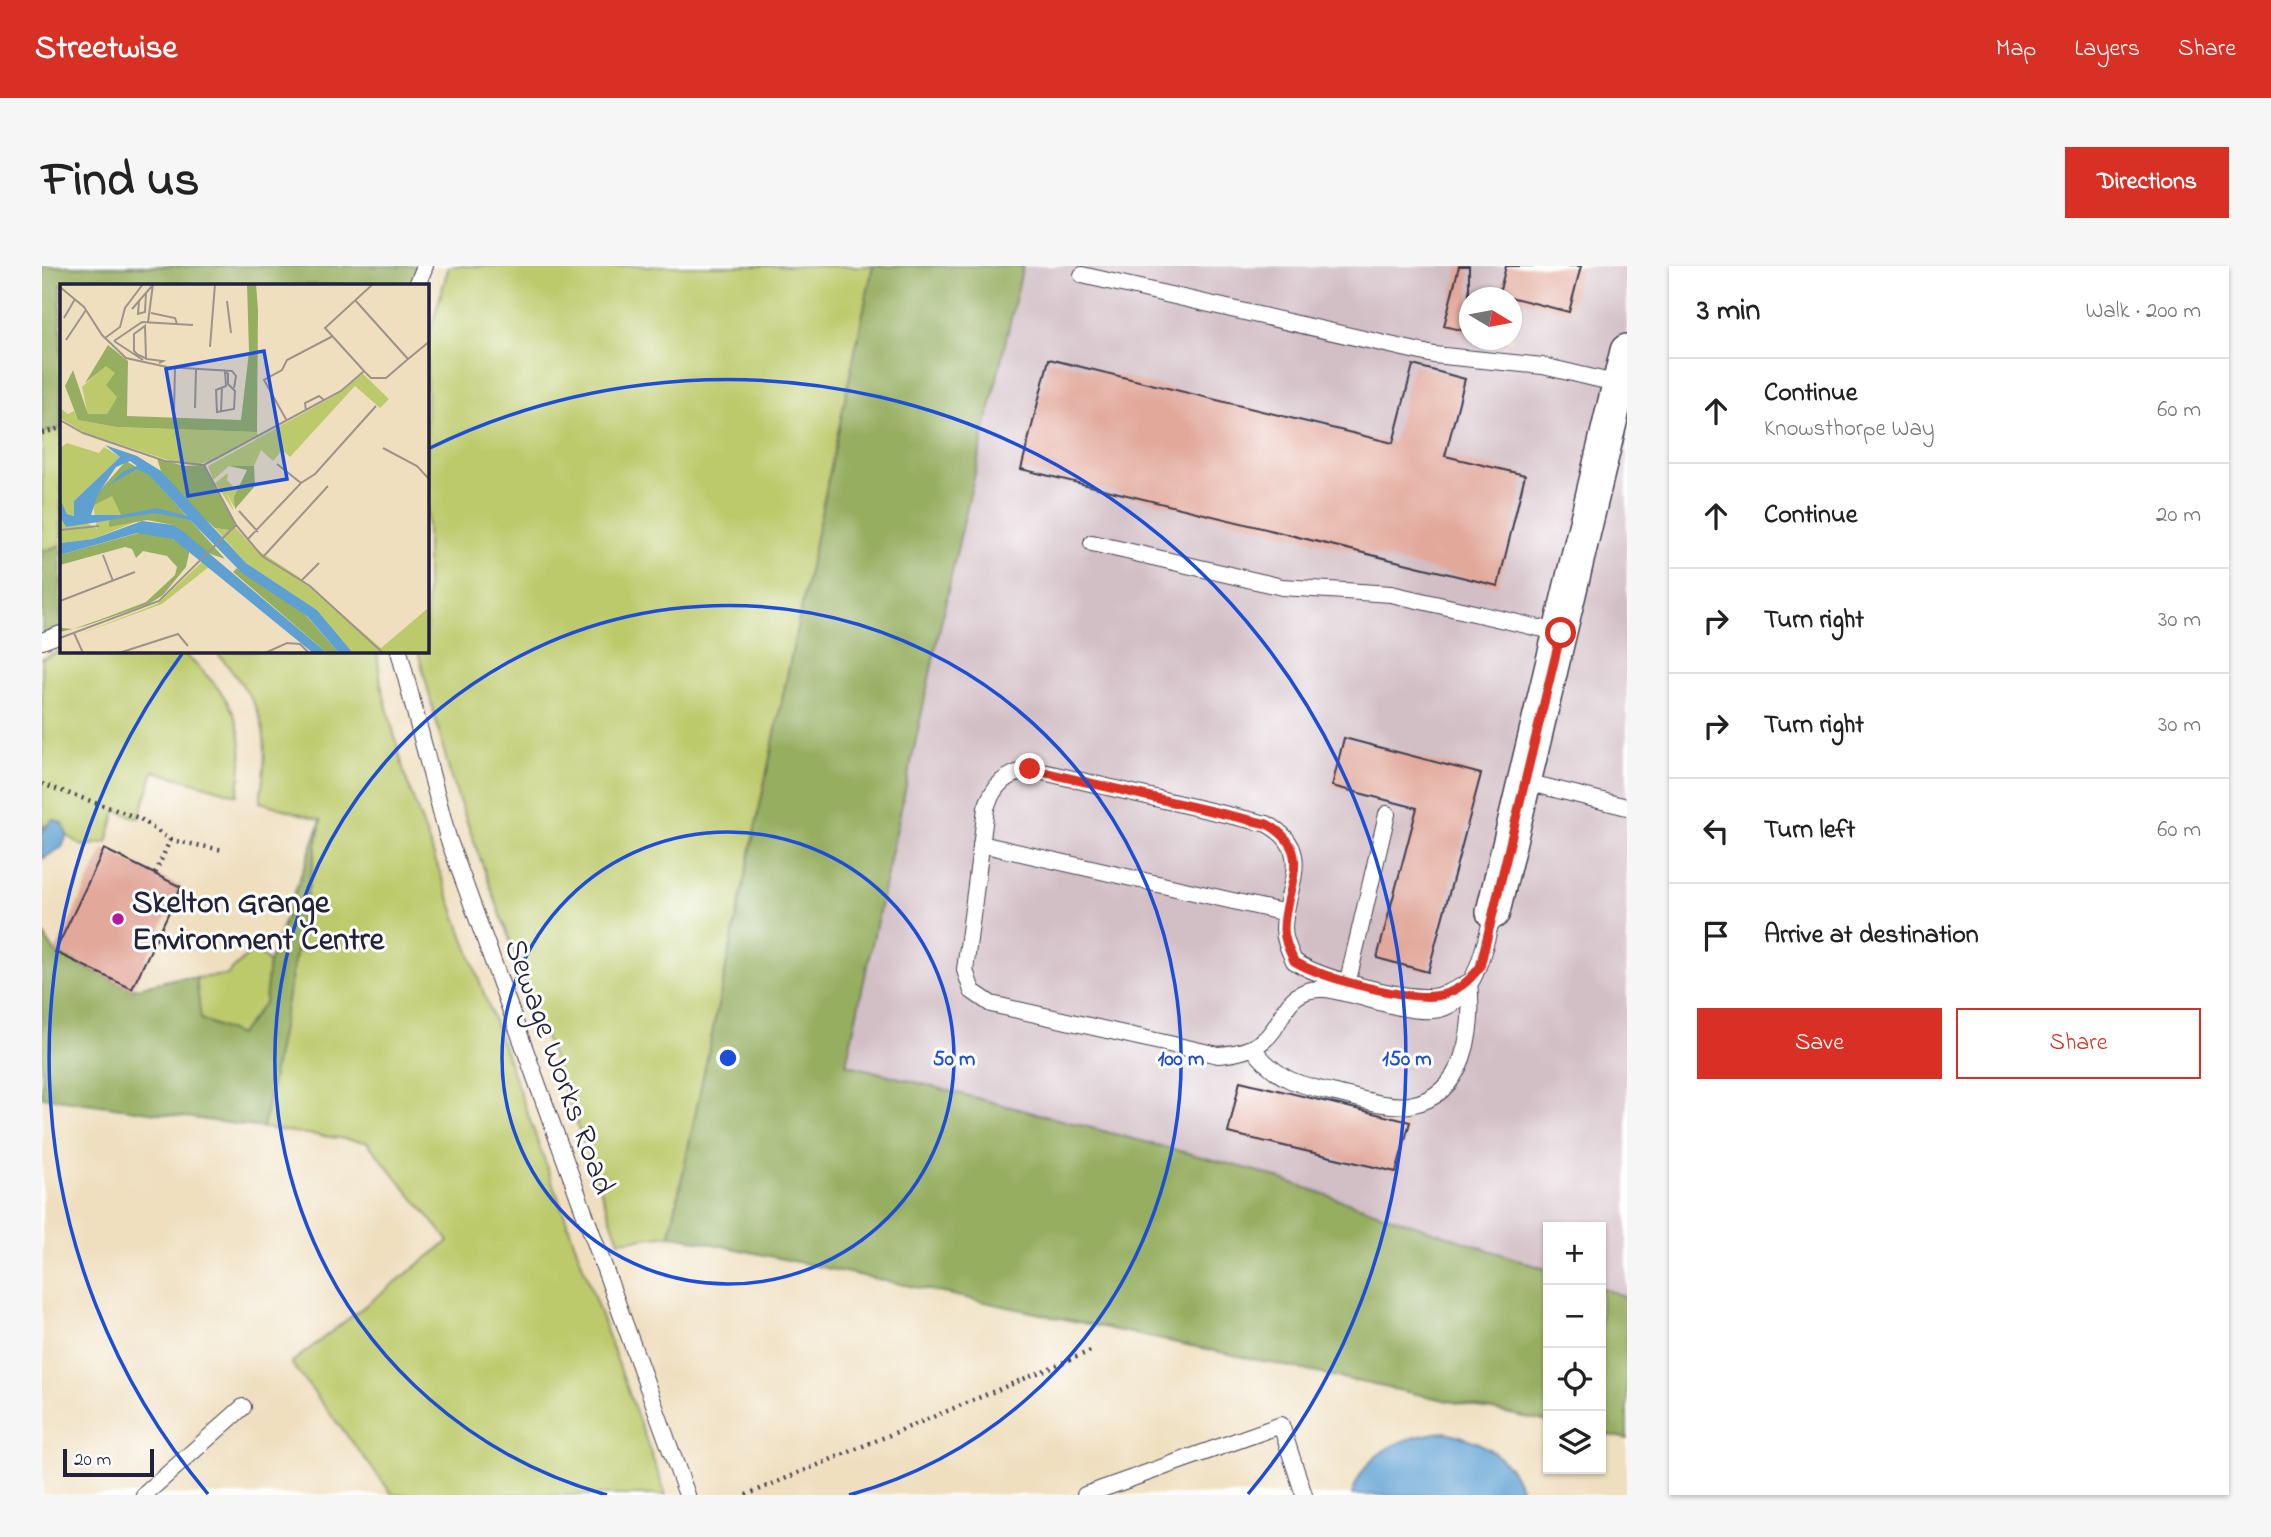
<!DOCTYPE html>
<html lang="en">
<head>
<meta charset="utf-8">
<style>
	:root { --surface:#fff; --page:#f6f6f6; --text:#222; --muted:#767676; --line:#e0e0e0; --accent:#d93025 }
	body { margin:0; font-family:"Indie Flower",sans-serif; background:var(--page); color:var(--text) }
	.controls { position:absolute; right:21px; bottom:21px; display:grid; overflow:hidden; border-radius:0px; box-shadow:0 2px 5px #0004 }
	.controls button { width:63px; height:63px; display:grid; place-items:center; padding:0; border:0; border-bottom:2px solid var(--line); background:var(--surface); color:var(--text); font:35px sans-serif }
	.compass { position:absolute; left:1417px; top:21px; width:63px; height:63px; border-radius:50%; background:var(--surface); box-shadow:0 2px 5px #0004; rotate:100deg }
	.scale { position:absolute; left:21px; bottom:18px; width:91px; box-sizing:border-box; padding-left:7px; border:4px solid #22223b; border-top:0; font-size:19px; line-height:24px; white-space:nowrap; color:#22223b; -webkit-text-stroke:5px #fff; paint-order:stroke }
	.stop { position:absolute; width:21px; height:21px; margin:-16px; border:5px solid #d93025; border-radius:50%; background:#fff }
	.stop.end { background:#d93025; border-color:#fff; box-shadow:0 2px 7px #0008 }
	.list { margin:0; padding:0; list-style:none }
	h2 { display:flex; justify-content:space-between; align-items:center; height:91px; margin:0; padding:0 28px; font-size:30px }
	h2 small { font-size:23px; font-weight:400; color:var(--muted) }
	.list li { display:grid; grid-template-columns:46px 1fr auto; gap:21px; align-items:center; box-sizing:border-box; height:105px; padding:0 28px; border-top:2px solid var(--line) }
	.list b { display:block; font-size:26px; white-space:nowrap }
	.list p { margin:0; font-size:23px; white-space:nowrap; color:var(--muted) }
	.list em { font-size:23px; font-style:normal; color:var(--muted) }
	.actions { display:flex; gap:14px; padding:21px 28px }
	.actions a { flex:1; padding:16px 0; border:2px solid var(--accent); border-radius:0px; text-align:center; font-size:24px; color:var(--accent) }
	.actions .main { background:var(--accent); color:#fff }
	.icon { flex:none; width:38px; height:38px; fill:none; stroke:currentColor; stroke-width:2; stroke-linecap:round; stroke-linejoin:round }
	.map { position:relative; flex:none; width:1585px; height:1229px; overflow:hidden; border-radius:0px }
	header { display:flex; align-items:center; gap:42px; box-sizing:border-box; height:98px; padding:0 35px; background:var(--accent); color:#fff }
	header strong { font-size:33px }
	nav { display:flex; gap:38px; margin-inline-start:auto; font-size:24px }
	.intro { display:flex; align-items:center; justify-content:space-between; box-sizing:border-box; height:168px; padding:0 42px }
	h1 { margin:0; font-size:49px }
	.button { padding:18px 32px; border-radius:0px; background:var(--accent); color:#fff; font-size:24px; font-weight:700 }
	main { display:flex; gap:42px; padding:0 42px }
	aside { flex:1; background:var(--surface); border-radius:0px; box-shadow:0 2px 5px #0004 }
	.map>svg:first-child { display:block }
	.industrial { fill:#d2bec5; fill-rule:evenodd }
	.green { fill:#bdca6c; stroke:#707654; stroke-width:2 }
	.forest { fill:#96ae60; stroke:#5c684e; stroke-width:2 }
	.water { fill:#5ea0d2; stroke:#406186; stroke-width:2 }
	.building { fill:#e2a99b }
	.lines { fill:none; stroke-linecap:round; stroke-linejoin:round }
	.lane-casing { stroke:#413e4f; stroke-width:18 }
	.street-casing { stroke:#413e4f; stroke-width:36 }
	.path { stroke:#413e4f; stroke-width:4.5; stroke-dasharray:2 5; stroke-linecap:butt }
	.lane { stroke:#fff; stroke-width:16 }
	.street { stroke:#fff; stroke-width:33 }
	.route { stroke:#d93025; stroke-width:9 }
	.ring { fill:none; stroke:#1d4ed8; stroke-width:3.5 }
	.poi-dot { fill:#b5179e; stroke:#fff; stroke-width:2.5 }
	.labels { text-anchor:middle; stroke-width:6; stroke-linejoin:round; paint-order:stroke }
	.poi-label { font-size:32px; font-weight:bold; fill:#22223b; stroke:#fff; text-anchor:start }
	.street-label { font-size:32px; fill:#22223b; stroke:#fff }
	.inset-road { fill:none; stroke:#9d938a; stroke-width:2 }
	.view { fill:#1d4ed8; fill-opacity:0.15; stroke:#1d4ed8; stroke-width:3.5 }
	.inset-edge { fill:none; stroke:#22223b; stroke-width:3.5 }
	.centre { fill:#1d4ed8; stroke:#fff; stroke-width:3.5 }
	.ring-label { font-size:21px; text-anchor:middle; font-weight:bold; fill:#1d4ed8; stroke:#fff; stroke-width:6; stroke-linejoin:round; paint-order:stroke }
</style>
</head>
<body>
<header>
<strong>Streetwise</strong>
<nav><a>Map</a><a>Layers</a><a>Share</a></nav>
</header>
<div class="intro"><h1>Find us</h1><a class="button">Directions</a></div>
<main>
<div class="map">
<svg width="1585" height="1229" viewBox="0 0 1585 1229">
	<rect width="100%" height="100%" fill="#fff"/>
	<filter id="ink" filterUnits="userSpaceOnUse"><feTurbulence type="fractalNoise" baseFrequency=".0143" numOctaves="2"/><feDisplacementMap in="SourceGraphic" scale="14" xChannelSelector="R" yChannelSelector="G"/><feConvolveMatrix kernelMatrix="1 2 1 2 8 2 1 2 1" color-interpolation-filters="sRGB"/></filter>
	<filter id="wash" filterUnits="userSpaceOnUse"><feTurbulence type="fractalNoise" baseFrequency=".00686" numOctaves="4" result="noise"/><feDisplacementMap in="SourceGraphic" scale="28" xChannelSelector="R" yChannelSelector="G"/><feGaussianBlur stdDeviation="1.57" result="paint"/><feColorMatrix in="noise" values="0 0 0 0 0 0 0 0 0 0 0 0 0 0 0 0 0 1.4 0 .05"/><feComposite in="paint" operator="in"/></filter>
	<g filter="url(#wash)">
		<rect width="100%" height="100%" fill="#efdfbf"/>
		<path class="industrial" d="M 981,0 L 1585,0 L 1585,1031 L 1559,1022 L 1559,961 L 1506,961 L 1506,1004 L 1214,905 L 804,798 L 912,297 ZM 1428,32 L 1470,32 L 1470,74 L 1428,74 Z"/>
		<path class="green" d="M 407,0 L 831,0 L 628,969 L 577,975 L 409,512 L 376,385 L 385,385 L 385,76 Z
			M 19,162 L 19,279 L 0,286 L 0,167 Z
			M 19,385 L 139,385 C 192,432 208,458 195,529 L 112,505 L 97,552 L 74,545 L 65,576 L 41,580 L 25,569 L 21,558 L 3,559 L 0,566 L 0,392 Z
			M 174,385 L 335,385 L 339,418 L 363,510 L 624,1229 L 351,1229 L 249,1097 L 407,975 L 325,876 L 221,862 L 279,554 L 218,536 C 229,457 223,446 174,385 Z
			M 213,682 L 227,697 L 223,736 L 197,769 L 158,753 L 154,712 L 185,709 Z"/>
		<path class="forest" d="M 0,0 L 383,0 L 375,19 L 19,19 L 19,162 L 0,167 Z
			M 831,0 L 981,0 L 912,297 L 804,798 L 1214,905 L 1506,1004 L 1506,1156 L 628,969 Z
			M 19,279 L 19,368 L 0,375 L 0,286 Z
			M 279,554 L 221,862 L 0,831 L 0,666 L 13,686 L 90,723 L 135,712 L 154,712 L 159,753 L 197,769 L 223,736 L 227,697 Z
			M 1559,1022 L 1585,1031 L 1585,1173 L 1559,1167 Z"/>
		<path class="water" d="M 11,553 L 21,558 L 25,569 L 20,581 L 0,593 L 0,566 Z
			M 1404,1166 C 1442,1175 1468,1191 1482,1229 L 1310,1229 C 1322,1185 1363,1169 1404,1166 Z"/>
		<g id="blocks">
			<path class="building" d="M 1417,0 L 1427,0 L 1427,66 L 1402,60 Z
				M 1464,0 L 1539,0 L 1527,46 L 1472,32 L 1456,32 Z
				M 1007,93 L 1351,177 L 1371,99 L 1423,113 L 1403,190 L 1483,209 L 1456,320 L 979,203 Z
				M 1302,472 L 1439,508 L 1386,706 L 1335,692 L 1375,542 L 1290,520 Z
				M 62,583 L 139,621 L 90,723 L 13,686 Z
				M 1198,815 L 1368,856 L 1354,906 L 1186,867 Z"/>
		</g>
	</g>
	<g filter="url(#ink)">
		<use href="#blocks" fill-opacity="0" stroke="#413e4f" stroke-width="2"/>
		<g class="lines">
			<g class="lane-casing">
				<path id="lane" d="M 1040,9 L 1392,89 L 1501,100 L 1577,118
					M 375,19 L 383,0
					M 1050,277 L 1240,321 L 1349,328 L 1519,367
					M 0,375 L 19,368
					M 357,385 L 406,572 L 645,1229
					M 1484,516 L 1585,541
					M 939,578 L 1244,647
					M 1427,716 C 1413,724 1398,732 1381,731 C 1350,730 1277,712 1252,695 C 1247,684 1242,674 1242,663 C 1242,622 1275,585 1225,558 L 988,503 C 964,508 952,518 944,542 L 923,704 L 930,725 L 949,738 L 1176,789 C 1249,784 1228,738 1265,725 C 1279,720 1293,725 1307,728 C 1332,734 1365,746 1391,744 C 1433,741 1443,678 1451,646
					M 1304,723 L 1345,548
					M 1211,782 C 1236,816 1259,819 1298,828 C 1320,833 1345,842 1368,839 C 1424,829 1432,763 1427,716
					M 102,1229 L 201,1141
					M 1043,1229 L 1239,1159 L 1262,1229"/>
			</g>
			<g class="street-casing">
				<path id="street" d="M 1451,646 L 1585,85"/>
			</g>
			<path class="path" d="M 0,167 L 19,162
				M 0,518 L 97,552 L 128,574 L 113,608
				M 128,574 L 181,584
				M 704,1229 L 1051,1084"/>
			<use href="#lane" class="lane"/>
			<use href="#street" class="street"/>
		</g>
	</g>
	<g class="lines" filter="url(#ink)">
		<path class="route" d="M 988,503 L 1225,558 C 1275,585 1242,622 1242,663 C 1242,674 1247,684 1252,695 C 1278,712 1369,736 1399,729 C 1416,725 1427,715 1438,701 L 1519,367"/>
	</g>
	<g class="ring">
		<circle cx="686" cy="792" r="226"/>
		<path d="M565 1229A453 453 0 1 1 807 1229"/>
		<path d="M166 1228A679 679 0 0 1 140 388M388 182A679 679 0 0 1 1206 1228"/>
	</g>
	<circle class="poi-dot" cx="76" cy="653" r="7"/>
	<g class="labels">
		<g class="poi-label">
			<text x="90" y="646">Skelton Grange<tspan x="90" dy="37">Environment Centre</tspan></text>
		</g>
		<g class="street-label">
			<text transform="translate(519 800) rotate(70)" y="11">Sewage Works Road</text>
		</g>
	</g>
	<g transform="translate(18 18)">
		<rect width="369" height="369" fill="#efdfbf"/>
		<path d="M 46,81 L 56,90 L 57,113 L 47,130 L 28,131 L 22,103 ZM 302,89 L 329,115 L 320,124 L 295,102 L 230,173 L 222,166 L 213,177 L 201,166 L 194,182 L 169,182 L 153,196 L 148,182 L 276,111 ZM 0,124 L 8,130 L 14,127 L 18,136 L 56,143 L 197,148 L 198,152 L 156,176 L 139,180 L 114,178 L 25,149 L 0,134 ZM 7,159 L 39,169 L 44,163 L 60,173 L 14,217 L 14,232 L 7,230 L 0,215 L 0,164 ZM 168,189 L 167,196 L 179,208 L 174,223 L 166,208 L 174,227 L 155,199 ZM 59,197 L 73,239 L 33,255 L 0,259 L 0,233 L 6,243 L 27,239 L 37,245 L 33,221 ZM 174,242 L 193,263 L 239,293 L 321,364 L 367,325 L 369,369 L 293,369 L 257,326 L 186,279 L 155,244 L 168,246 ZM 144,276 L 150,282 L 102,320 L 17,351 L 97,320 Z" fill="#bdca6c"/>
		<path d="M 187,0 L 196,0 L 198,26 L 197,148 L 56,143 L 18,136 L 5,102 L 13,86 L 28,130 L 47,130 L 57,113 L 46,101 L 55,89 L 46,82 L 25,99 L 48,61 L 68,77 L 67,132 L 181,136 L 189,68 ZM 97,174 L 124,182 L 144,181 L 176,241 L 169,246 L 155,244 L 125,217 L 101,187 ZM 66,177 L 90,191 L 165,275 L 145,268 L 113,241 L 87,236 L 49,243 L 49,237 L 61,231 L 52,212 L 32,222 L 32,215 ZM 169,182 L 194,182 L 195,202 L 175,225 L 174,213 L 187,186 ZM 82,248 L 109,253 L 130,265 L 126,283 L 103,311 L 89,320 L 25,342 L 0,348 L 0,332 L 2,344 L 13,345 L 47,333 L 86,318 L 115,291 L 117,283 L 107,272 L 83,267 L 76,274 L 72,265 L 65,263 L 0,281 L 0,271 ZM 177,284 L 243,328 L 279,369 L 267,369 L 173,288 Z" fill="#96ae60"/>
		<path d="M 45,161 L 77,172 L 101,187 L 186,279 L 257,326 L 293,369 L 279,369 L 247,332 L 182,289 L 130,236 L 95,229 L 6,243 L 0,233 L 0,215 L 7,230 L 14,232 L 14,217 L 60,173 ZM 70,177 L 77,182 L 64,187 L 36,213 L 56,183 ZM 77,185 L 89,191 L 127,232 L 97,224 L 61,231 L 31,231 L 37,213 L 49,201 ZM 82,237 L 113,241 L 124,248 L 267,369 L 253,369 L 113,255 L 77,249 L 0,271 L 0,259 L 33,255 Z" fill="#5ea0d2" fill-rule="evenodd"/>
		<path class="inset-road" d="M 0,3 L 24,23 L 42,51 L 66,74 L 107,83 L 172,87 L 176,92 L 174,104M 295,16 L 348,75 L 370,57M 79,17 L 78,30 L 85,28 L 86,9M 167,17 L 171,49M 72,25 L 92,2M 91,29 L 115,34 L 117,40M 4,34 L 15,15M 88,38 L 93,0M 45,54 L 60,43 L 65,24 L 83,0M 6,56 L 26,26M 54,57 L 83,76M 54,57 L 82,38 L 133,41M 150,63 L 155,0M 86,74 L 85,42 L 74,50 L 74,67 L 78,71 L 81,72 L 87,75 L 103,77 L 99,79M 165,87 L 168,90 L 168,100 L 175,107 L 174,125 L 157,128 L 156,106 L 166,102 ZM 304,87 L 265,44 L 313,0M 135,124 L 136,85M 246,127 L 245,119 L 259,112 L 264,116M 114,128 L 115,84M 161,128 L 162,103M 0,136 L 23,149 L 105,177 L 144,181 L 281,107 L 304,87 L 311,94 L 326,94 L 348,75M 227,137 L 204,96 L 222,86 L 227,76 L 273,52M 323,164 L 357,182 L 369,195M 217,180 L 241,199M 144,181 L 176,241M 179,227 L 198,248M 176,241 L 202,272 L 250,302 L 323,369M 0,246 L 39,242M 188,255 L 241,199 L 255,190 L 316,122M 43,271 L 53,297M 203,273 L 268,202M 242,296 L 259,279M 0,317 L 75,288M 14,349 L 23,369M 0,354 L 99,317 L 176,241M 59,369 L 118,350 L 128,362M 205,369 L 227,359 L 240,360 L 249,369"/>
		<path class="view" d="M 204,67 L 227,195 L 128,212 L 106,85 Z"/>
		<rect width="369" height="369" class="inset-edge"/>
	</g>
	<circle cx="686" cy="792" r="10" class="centre"/>
	<g class="ring-label">
		<text x="912" y="799">50 m</text>
		<text x="1139" y="799">100 m</text>
		<text x="1365" y="799">150 m</text>
	</g>
</svg>
<div class="controls">
<button>+</button>
<button>−</button>
<button><svg class="icon" aria-label="locate" viewBox="0 0 24 24"><circle cx="12" cy="12" r="6"/><path d="M12 2v4M12 18v4M2 12h4M18 12h4"/></svg></button>
<button><svg class="icon" aria-label="layers" viewBox="0 0 24 24"><path d="M12 4l9 5-9 5-9-5zM3 14l9 5 9-5"/></svg></button>
</div>
<svg class="compass" viewBox="-18 -18 36 36"><path d="M0-13l5 13h-10z" fill="#e53935"/><path d="M0 13l5-13h-10z" fill="#767676"/></svg>
<div class="scale">20 m</div>
<div class="stop" style="left:1519px;top:367px"></div>
<div class="stop end" style="left:988px;top:503px"></div>
</div>
<aside>
<h2>3 min<small>Walk · 200 m</small></h2>
<ul class="list">
<li><svg class="icon" aria-label="ahead" viewBox="0 0 24 24"><path d="M12 20V5M6 11l6-6 6 6"/></svg><div><b>Continue</b><p>Knowsthorpe Way</p></div><em>60 m</em></li>
<li><svg class="icon" aria-label="ahead" viewBox="0 0 24 24"><path d="M12 20V5M6 11l6-6 6 6"/></svg><div><b>Continue</b></div><em>20 m</em></li>
<li><svg class="icon" aria-label="right" viewBox="0 0 24 24"><path d="M7 20v-9h11M14 6l5 5-5 5"/></svg><div><b>Turn right</b></div><em>30 m</em></li>
<li><svg class="icon" aria-label="right" viewBox="0 0 24 24"><path d="M7 20v-9h11M14 6l5 5-5 5"/></svg><div><b>Turn right</b></div><em>30 m</em></li>
<li><svg class="icon" aria-label="left" viewBox="0 0 24 24"><path d="M17 20v-9H6M10 6l-5 5 5 5"/></svg><div><b>Turn left</b></div><em>60 m</em></li>
<li><svg class="icon" aria-label="arrive" viewBox="0 0 24 24"><path d="M6 21V4h12l-3 4 3 4H6"/></svg><div><b>Arrive at destination</b></div></li>
</ul>
<div class="actions"><a class="main">Save</a><a>Share</a></div>
</aside>
</main>
</body>
</html>
